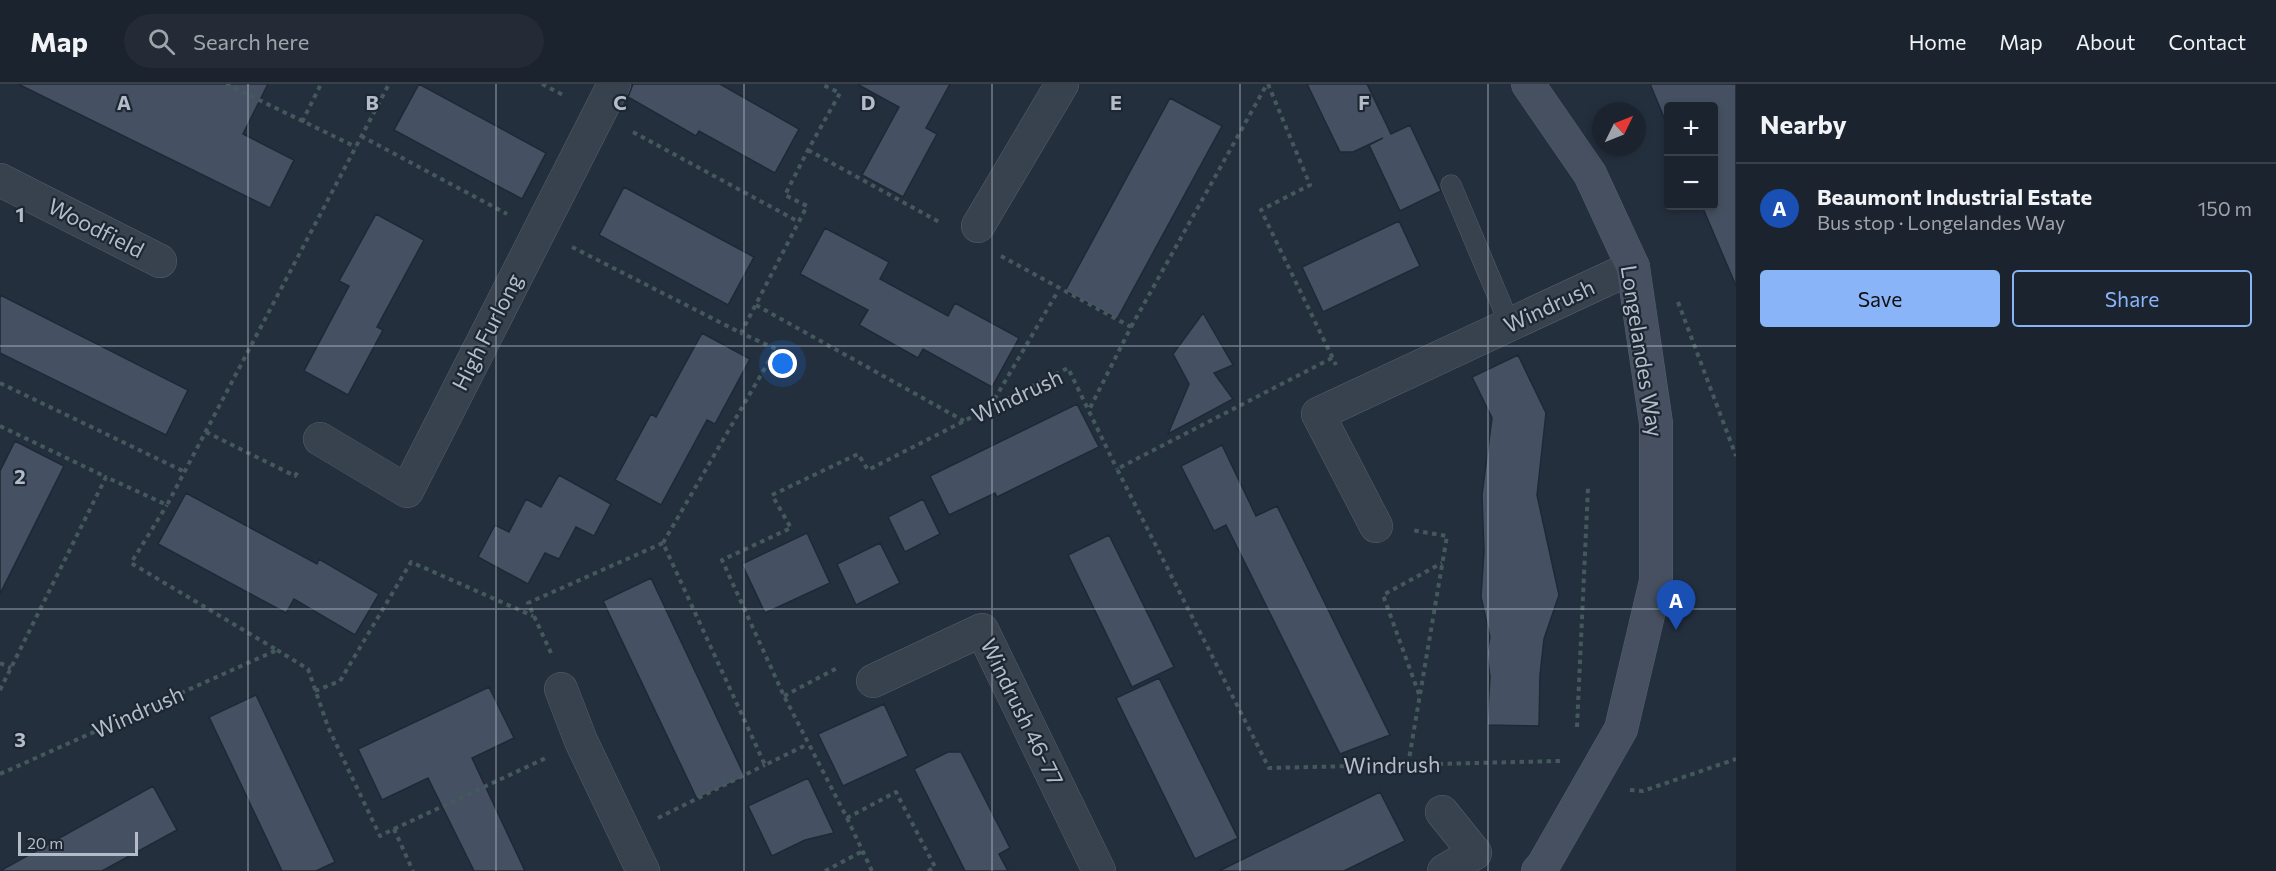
<!DOCTYPE html>
<html lang="en">
<head>
<meta charset="utf-8">
<style>
	:root { --surface:#1b232e; --page:#242b36; --text:#f1f3f6; --muted:#a0a4aa; --line:#39404a; --accent:#8ab4f8 }
	body { margin:0; font-family:Commissioner,sans-serif; background:var(--page); color:var(--text) }
	.controls { position:absolute; right:18px; top:18px; display:grid; overflow:hidden; border-radius:6px; box-shadow:0 3px 9px #0003 }
	.controls button { width:54px; height:54px; display:grid; place-items:center; padding:0; border:0; border-bottom:2px solid var(--line); background:var(--surface); color:var(--text); font:30px sans-serif }
	.compass { position:absolute; left:1592px; top:18px; width:54px; height:54px; border-radius:50%; background:var(--surface); box-shadow:0 3px 9px #0003; rotate:47deg }
	.scale { position:absolute; left:18px; bottom:15px; width:120px; box-sizing:border-box; padding-left:6px; border:3px solid #b4bcc9; border-top:0; font-size:16px; line-height:21px; white-space:nowrap; color:#b4bcc9; -webkit-text-stroke:4px #1d2633; paint-order:stroke }
	.you { position:absolute; left:783px; top:280px; width:21px; height:21px; margin:-15px; border:4px solid #fff; border-radius:50%; background:#1a73e8; box-shadow:0 0 0 9px #1a73e833 }
	.badge { display:grid; place-items:center; width:39px; height:39px; border-radius:50%; background:var(--accent); color:#fff; font-size:20px; font-weight:700 }
	.pin { position:absolute; translate:-50% -50px; filter:drop-shadow(0 2px 3px #0008) }
	.pin::after { content:''; position:absolute; top:32px; width:21px; height:18px; background:inherit; clip-path:polygon(0 0,100% 0,50% 100%) }
	.list { margin:0; padding:0; list-style:none }
	h2 { display:flex; justify-content:space-between; align-items:center; height:78px; margin:0; padding:0 24px; font-size:26px }
	h2 small { font-size:20px; font-weight:400; color:var(--muted) }
	.list li { display:grid; grid-template-columns:39px 1fr auto; gap:18px; align-items:center; box-sizing:border-box; height:90px; padding:0 24px; border-top:2px solid var(--line) }
	.list b { display:block; font-size:22px; white-space:nowrap }
	.list p { margin:0; font-size:20px; white-space:nowrap; color:var(--muted) }
	.list em { font-size:20px; font-style:normal; color:var(--muted) }
	.actions { display:flex; gap:12px; padding:18px 24px }
	.actions a { flex:1; padding:14px 0; border:2px solid var(--accent); border-radius:6px; text-align:center; font-size:21px; color:var(--accent) }
	.actions .main { background:var(--accent); color:#111 }
	.icon { flex:none; width:33px; height:33px; fill:none; stroke:currentColor; stroke-width:2; stroke-linecap:round; stroke-linejoin:round }
	.map { position:relative; flex:none; width:1736px; height:787px; overflow:hidden }
	header { display:flex; align-items:center; gap:36px; box-sizing:border-box; height:84px; padding:0 30px; background:var(--surface); border-bottom:2px solid var(--line) }
	header strong { font-size:28px }
	nav { display:flex; gap:33px; margin-inline-start:auto; font-size:21px }
	.search { width:420px; height:54px; background:var(--page); display:flex; align-items:center; gap:15px; box-sizing:border-box; padding:0 21px; border-radius:33px; color:var(--muted); font-size:22px }
	main { display:flex }
	aside { flex:1; background:var(--surface) }
	.map>svg:first-child { display:block }
	.building { fill:#455162; stroke:#1f2835; stroke-width:1.5 }
	.lines { fill:none; stroke-linecap:round; stroke-linejoin:round }
	.lane-casing { stroke:#565f6c; stroke-width:21 }
	.street-casing { stroke:#565f6c; stroke-width:34 }
	.secondary-casing { stroke:#565f6c; stroke-width:34 }
	.path { stroke:#44595c; stroke-width:4; stroke-dasharray:4.5 4.5; stroke-linecap:butt }
	.lane { stroke:#38414e; stroke-width:20 }
	.street { stroke:#38414e; stroke-width:33 }
	.secondary { stroke:#465061; stroke-width:33 }
	.grid { fill:none; stroke:#b4bcc9; stroke-width:1.5; stroke-opacity:0.55 }
	.labels { text-anchor:middle; stroke-width:4.5; stroke-linejoin:round; paint-order:stroke }
	.street-label { font-size:22px; fill:#b4bcc9; stroke:#1d2633 }
	.grid-label { font-size:20px; text-anchor:middle; font-weight:bold; fill:#b4bcc9; stroke:#1d2633; stroke-width:4.5; stroke-linejoin:round; paint-order:stroke }
</style>
</head>
<body>
<header>
<strong>Map</strong>
<div class="search"><svg class="icon" aria-label="search" viewBox="0 0 24 24"><circle cx="10" cy="10" r="6"/><path d="M15 15l6 6"/></svg>Search here</div>
<nav><a>Home</a><a>Map</a><a>About</a><a>Contact</a></nav>
</header>
<main>
<div class="map">
<svg width="1736" height="787" viewBox="0 0 1736 787">
	<rect width="100%" height="100%" fill="#242f3e"/>
	<path class="building" d="M 18,0 L 268,0 L 243,50 L 294,76 L 270,124 Z
		M 419,0 L 546,69 L 522,115 L 394,46 Z
		M 633,0 L 720,0 L 799,45 L 775,89 L 699,47 L 696,52 L 628,13 Z
		M 857,0 L 950,0 L 926,44 L 937,50 L 903,113 L 862,91 L 899,23 Z
		M 1307,0 L 1367,0 L 1391,50 L 1410,41 L 1441,107 L 1400,127 L 1369,61 L 1383,54 L 1353,68 L 1340,68 Z
		M 1650,0 L 1736,0 L 1736,202 L 1702,122 L 1713,122 L 1713,22 L 1668,22 L 1668,43 Z
		M 1170,14 L 1222,42 L 1117,235 L 1065,207 Z
		M 624,103 L 754,173 L 728,221 L 599,151 Z
		M 376,130 L 424,156 L 377,243 L 383,246 L 348,311 L 304,287 L 349,202 L 339,197 Z
		M 1399,137 L 1420,182 L 1323,228 L 1302,183 Z
		M 825,144 L 889,178 L 880,195 L 948,232 L 955,219 L 1019,254 L 992,303 L 923,265 L 918,274 L 859,241 L 868,226 L 800,190 Z
		M 0,211 L 188,306 L 166,351 L 0,269 Z
		M 1203,229 L 1233,281 L 1214,289 L 1233,315 L 1168,350 L 1189,300 L 1173,270 Z
		M 702,249 L 750,275 L 715,340 L 707,336 L 661,421 L 615,396 L 651,330 L 656,333 Z
		M 1518,271 L 1546,329 L 1537,411 L 1559,511 L 1544,555 L 1540,591 L 1539,642 L 1487,641 L 1490,593 L 1487,568 L 1490,553 L 1481,513 L 1484,467 L 1482,411 L 1492,334 L 1472,293 Z
		M 1077,320 L 1099,363 L 997,413 L 995,409 L 949,431 L 930,392 Z
		M 15,357 L 64,382 L 0,510 L 0,387 Z
		M 1222,361 L 1256,432 L 1277,422 L 1390,651 L 1340,670 L 1226,441 L 1214,447 L 1181,382 Z
		M 559,391 L 611,420 L 594,452 L 576,443 L 559,475 L 545,469 L 528,500 L 478,473 L 495,441 L 509,448 L 526,415 L 541,423 Z
		M 186,409 L 317,480 L 319,475 L 379,510 L 355,551 L 294,515 L 286,529 L 158,460 Z
		M 923,415 L 940,450 L 905,468 L 888,433 Z
		M 807,449 L 830,499 L 765,529 L 742,480 Z
		M 1109,451 L 1174,583 L 1132,603 L 1068,471 Z
		M 880,459 L 900,499 L 856,521 L 837,480 Z
		M 651,494 L 745,693 L 697,715 L 603,517 Z
		M 1159,594 L 1238,754 L 1195,775 L 1116,614 Z
		M 489,603 L 514,654 L 472,674 L 525,787 L 474,787 L 428,694 L 382,716 L 358,665 Z
		M 256,611 L 335,778 L 316,787 L 282,787 L 209,633 Z
		M 884,620 L 908,672 L 843,702 L 818,650 Z
		M 948,668 L 961,668 L 1010,764 L 999,770 L 1008,787 L 965,787 L 914,685 Z
		M 808,694 L 834,749 L 805,756 L 772,772 L 748,722 Z
		M 153,702 L 177,746 L 102,787 L 0,787 Z
		M 1380,708 L 1405,757 L 1344,787 L 1219,787 Z"/>
	<g class="lines">
		<g class="lane-casing">
			<path id="lane" d="M 1451,101 L 1510,241"/>
		</g>
		<g class="street-casing">
			<path id="street" d="M 0,96 L 160,177
				M 978,142 L 1062,0
				M 320,355 L 407,407 L 614,0
				M 1376,442 L 1318,330 L 1633,183
				M 873,597 L 982,546 L 1099,787
				M 561,605 L 581,657 L 643,787
				M 1442,728 L 1475,769 L 1444,787"/>
		</g>
		<g class="secondary-casing">
			<path id="secondary" d="M 1528,0 L 1590,90 L 1633,183 L 1656,339 L 1656,497 L 1621,645 L 1544,780 L 1538,787"/>
		</g>
		<path class="path" d="M 226,0 L 356,63
			M 542,0 L 565,12
			M 1268,0 L 1310,101 L 1261,126 L 1336,281
			M 302,38 L 321,0
			M 633,48 L 799,138
			M 361,52 L 507,130
			M 808,66 L 941,139
			M 572,163 L 741,249 L 807,122 L 785,111 L 808,66 L 840,9 L 821,0
			M 1001,172 L 1131,243 L 1089,326
			M 1678,218 L 1736,372
			M 756,221 L 964,337
			M 1131,243 L 1267,0
			M 1332,274 L 1117,385 L 1269,684 L 1560,677
			M 0,299 L 185,388
			M 990,323 L 1058,207
			M 0,342 L 106,393
			M 206,348 L 295,392 L 299,386
			M 663,459 L 776,265 L 741,249
			M 277,566 L 308,585 L 328,643 L 380,752 L 394,745 L 413,787
			M 551,569 L 528,519 L 663,459 L 765,681 L 808,660
			M 0,579 L 11,584
			M 0,606 L 106,393 L 167,421 L 389,0
			M 315,607 L 340,597 L 411,478 L 533,532
			M 1419,610 L 1383,511 L 1442,479
			M 784,612 L 839,583
			M 1577,643 L 1588,404
			M 1408,681 L 1447,452 L 1411,446
			M 0,690 L 277,566 L 131,479 L 167,421
			M 1630,706 L 1643,707 L 1736,675
			M 658,734 L 765,681
			M 847,734 L 872,787
			M 394,745 L 548,673
			M 825,787 L 863,767
			M 928,787 L 935,783 L 896,708 L 847,734 L 784,612 L 722,476 L 791,444 L 772,411 L 858,370 L 868,386 L 1068,284 L 1117,385"/>
		<use href="#lane" class="lane"/>
		<use href="#street" class="street"/>
		<use href="#secondary" class="secondary"/>
	</g>
	<path class="grid" d="M 248,0 L 248,787M 496,0 L 496,787M 744,0 L 744,787M 992,0 L 992,787M 1240,0 L 1240,787M 1488,0 L 1488,787M 0,262 L 1736,262M 0,525 L 1736,525"/>
	<g class="labels">
		<g class="street-label">
			<text transform="translate(96 144) rotate(27)" y="8">Woodfield</text>
			<text transform="translate(1549 222) rotate(-25)" y="8">Windrush</text>
			<text transform="translate(487 248) rotate(-63)" y="8">High Furlong</text>
			<text transform="translate(1642 267) rotate(81)" y="8">Longelandes Way</text>
			<text transform="translate(1017 312) rotate(-25)" y="8">Windrush</text>
			<text transform="translate(138 628) rotate(-24)" y="8">Windrush</text>
			<text transform="translate(1022 628) rotate(64)" y="8">Windrush 46-77</text>
			<text transform="translate(1392 681) rotate(-1)" y="8">Windrush</text>
		</g>
	</g>
	<g class="grid-label">
		<text x="124" y="26">A</text>
		<text x="372" y="26">B</text>
		<text x="620" y="26">C</text>
		<text x="868" y="26">D</text>
		<text x="1116" y="26">E</text>
		<text x="1364" y="26">F</text>
		<text x="20" y="138">1</text>
		<text x="20" y="400">2</text>
		<text x="20" y="663">3</text>
	</g>
</svg>
<div class="controls">
<button>+</button>
<button>−</button>
</div>
<svg class="compass" viewBox="-18 -18 36 36"><path d="M0-13l5 13h-10z" fill="#e53935"/><path d="M0 13l5-13h-10z" fill="#a0a4aa"/></svg>
<div class="scale">20 m</div>
<div class="you"></div>
<div class="pin badge" style="left:1676px;top:546px;background:#1a4fb4">A</div>
</div>
<aside>
<h2>Nearby<small></small></h2>
<ul class="list">
<li><span class="badge" style="background:#1a4fb4">A</span><div><b>Beaumont Industrial Estate</b><p>Bus stop · Longelandes Way</p></div><em>150 m</em></li>
</ul>
<div class="actions"><a class="main">Save</a><a>Share</a></div>
</aside>
</main>
</body>
</html>
